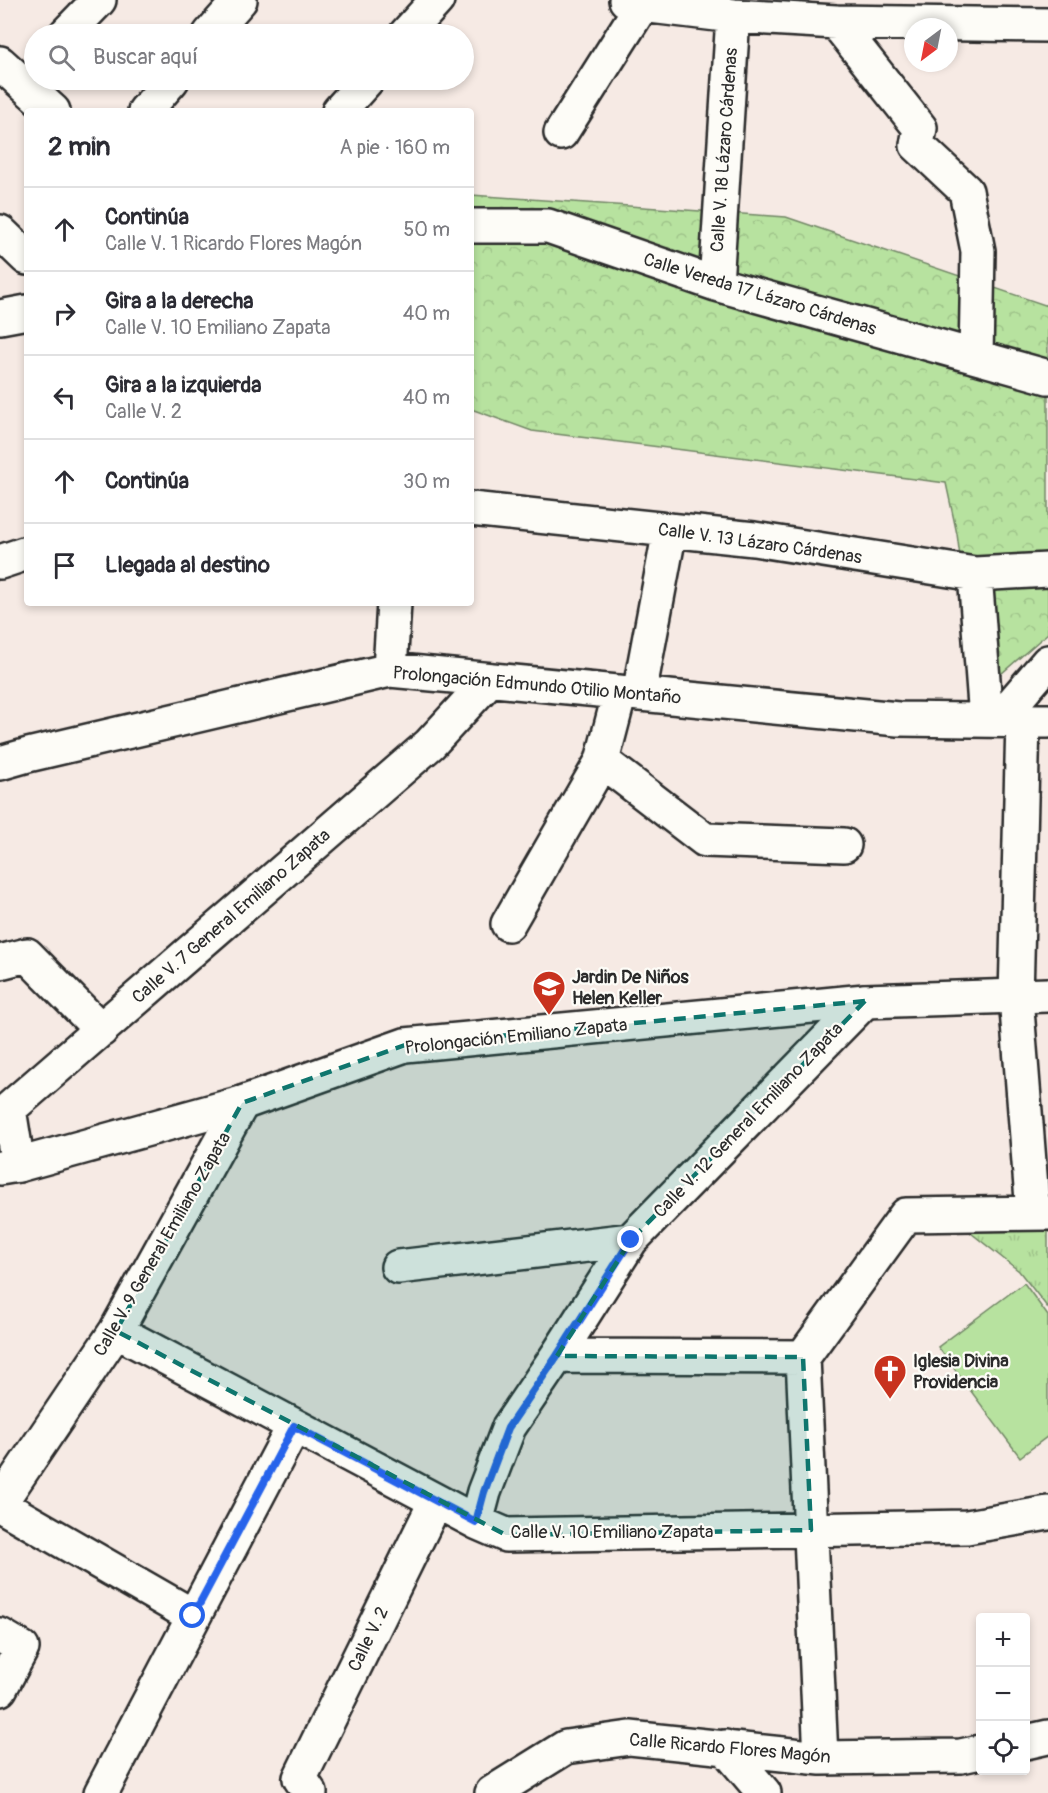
<!DOCTYPE html>
<html lang="es">
<head>
<meta charset="utf-8">
<style>
	:root { --surface:#fff; --page:#f2f2f3; --text:#2b2b33; --muted:#7c7c81; --line:#e1e1e2 }
	body { margin:0; font-family:Pangolin,sans-serif; background:var(--page); color:var(--text) }
	.controls { position:absolute; right:18px; bottom:18px; display:grid; overflow:hidden; border-radius:6px; box-shadow:0 3px 9px #0003 }
	.controls button { width:54px; height:54px; display:grid; place-items:center; padding:0; border:0; border-bottom:2px solid var(--line); background:var(--surface); color:var(--text); font:30px sans-serif }
	.compass { position:absolute; left:904px; top:18px; width:54px; height:54px; border-radius:50%; background:var(--surface); box-shadow:0 3px 9px #0003; rotate:212deg }
	.stop { position:absolute; width:18px; height:18px; margin:-14px; border:4px solid #2563eb; border-radius:50%; background:#fff }
	.stop.end { background:#2563eb; border-color:#fff; box-shadow:0 2px 6px #0008 }
	.list { margin:0; padding:0; list-style:none }
	h2 { display:flex; justify-content:space-between; align-items:center; height:78px; margin:0; padding:0 24px; font-size:26px }
	h2 small { font-size:20px; font-weight:400; color:var(--muted) }
	.list li { display:grid; grid-template-columns:39px 1fr auto; gap:18px; align-items:center; box-sizing:border-box; height:84px; padding:0 24px; border-top:2px solid var(--line) }
	.list b { display:block; font-size:22px; white-space:nowrap }
	.list p { margin:0; font-size:20px; white-space:nowrap; color:var(--muted) }
	.list em { font-size:20px; font-style:normal; color:var(--muted) }
	.icon { flex:none; width:33px; height:33px; fill:none; stroke:currentColor; stroke-width:2; stroke-linecap:round; stroke-linejoin:round }
	.map { position:relative; flex:none; width:1048px; height:1793px; overflow:hidden }
	.search { position:absolute; background:var(--surface); box-shadow:0 3px 9px #0003; left:24px; top:24px; width:450px; height:66px; display:flex; align-items:center; gap:15px; box-sizing:border-box; padding:0 21px; border-radius:33px; color:var(--muted); font-size:22px }
	.panel { position:absolute; background:var(--surface); box-shadow:0 3px 9px #0003; left:24px; top:108px; width:450px; height:498px; border-radius:6px }
	.map>svg:first-child { display:block }
	.grass { fill:url(#grass-tufts); stroke:#718665; stroke-width:1.5 }
	.forest { fill:url(#forest-crowns); stroke:#718665; stroke-width:1.5 }
	.pitch { fill:#b7e29f; stroke:#718665; stroke-width:1.5 }
	.lines { fill:none; stroke-linecap:round; stroke-linejoin:round }
	.minor-casing { stroke:#2b2b2b; stroke-width:38 }
	.major-casing { stroke:#2b2b2b; stroke-width:38 }
	.minor { stroke:#fdfcf7; stroke-width:33 }
	.major { stroke:#fdfcf7; stroke-width:33 }
	.route { stroke:#2563eb; stroke-width:8 }
	.marked { fill:#0f766e; fill-opacity:0.2; stroke:#0f766e; stroke-width:4.5; stroke-dasharray:12 8; stroke-linejoin:round }
	.labels { text-anchor:middle; stroke-width:4.5; stroke-linejoin:round; paint-order:stroke }
	.street-label { font-size:18px; fill:#2b2b2b; stroke:#fdfcf7 }
	.poi-label { font-size:18px; font-weight:bold; fill:#2b2b2b; stroke:#fdfcf7; text-anchor:start }
</style>
</head>
<body>
<div class="map">
<svg width="1048" height="1793" viewBox="0 0 1048 1793">
	<defs>
		<pattern id="grass-tufts" width="24" height="20" patternUnits="userSpaceOnUse" patternTransform="scale(1.5)"><rect width="24" height="20" fill="#b7e29f"/><path d="M3 7l-1-3M5 7V3M7 7l1-3M15 17l-1-3M17 17v-4M19 17l1-3" fill="none" stroke="#9ec289"/></pattern>
		<pattern id="forest-crowns" width="20" height="18" patternUnits="userSpaceOnUse" patternTransform="scale(1.5)"><rect width="20" height="18" fill="#b7e29f"/><path d="M2 6a3 3 0 1 1 6 0M12 15a3 3 0 1 1 6 0" fill="none" stroke="#9ec289"/></pattern>
	</defs>
	<rect width="100%" height="100%" fill="#f6eae4"/>
	<filter id="ink" filterUnits="userSpaceOnUse"><feTurbulence type="fractalNoise" baseFrequency=".0167" numOctaves="2"/><feDisplacementMap in="SourceGraphic" scale="12" xChannelSelector="R" yChannelSelector="G"/><feConvolveMatrix kernelMatrix="1 2 1 2 8 2 1 2 1" color-interpolation-filters="sRGB"/></filter>
	<g filter="url(#ink)">
		<path class="grass" d="M 928,1199 L 1048,1204 L 1048,1308 L 1019,1271 Z"/>
		<path class="forest" d="M 471,195 L 786,217 L 1048,306 L 1048,633 L 978,694 L 957,534 L 946,483 L 532,431 L 471,409 Z"/>
		<path class="pitch" d="M 1024,1283 L 1048,1316 L 1048,1436 L 1020,1457 L 938,1347 Z"/>
		<g class="lines">
			<g class="minor-casing">
				<path id="minor" d="M 626,0 L 642,5 L 733,16 L 836,22 L 1048,25
					M 836,22 L 920,128 L 917,145 L 966,191 L 978,251 L 976,357
					M 66,34 L 99,0
					M 210,34 L 240,0
					M 406,34 L 437,0
					M 0,63 L 53,111
					M 145,111 L 172,80
					M 339,111 L 367,80
					M 561,133 L 642,5
					M 471,226 L 548,226 L 716,284 L 1048,377
					M 0,232 L 27,258
					M 716,284 L 733,16
					M 0,317 L 27,312
					M 471,509 L 754,539 L 975,574 L 1048,570
					M 0,562 L 27,553
					M 975,574 L 986,719
					M 390,670 L 394,603
					M 639,694 L 670,530
					M 999,719 L 1048,662
					M 1023,721 L 1016,997 L 1033,1213
					M 602,761 L 705,840 L 844,845
					M 0,763 L 28,755 L 390,670 L 898,719 L 1048,721
					M 508,924 L 602,761 L 620,692
					M 0,962 L 27,955 L 101,1030
					M 18,1165 L 9,1109 L 430,744 L 489,680
					M 398,1267 L 631,1240
					M 116,1331 L 476,1522 L 506,1535 L 967,1527 L 1048,1513
					M 557,1356 L 803,1357
					M 0,1503 L 116,1331 L 242,1103
					M 0,1505 L 193,1616
					M 476,1522 L 484,1492 L 509,1427 L 557,1356 L 631,1240 L 865,1001
					M 0,1635 L 22,1648 L 0,1689
					M 1026,1742 L 1048,1737
					M 725,1747 L 764,1793
					M 821,1758 L 803,1357 L 906,1215 L 1048,1213
					M 101,1793 L 294,1426
					M 310,1793 L 300,1778 L 436,1501
					M 492,1793 L 566,1747 L 630,1738 L 821,1758 L 961,1756 L 980,1752"/>
			</g>
			<g class="major-casing">
				<path id="major" d="M 0,1168 L 18,1165 L 242,1103 L 405,1045 L 865,1001 L 1048,995"/>
			</g>
			<use href="#minor" class="minor"/>
			<use href="#major" class="major"/>
		</g>
	</g>
	<g class="lines" filter="url(#ink)">
		<path class="route" d="M 193,1616 L 294,1426 L 476,1522 L 484,1492 L 508,1428 L 557,1356 L 631,1240"/>
	</g>
	<path class="marked" d="M 865,1001 L 631,1240 L 557,1356 L 803,1357 L 811,1530 L 506,1535 L 116,1331 L 242,1103 L 405,1045 Z"/>
	<defs>
		<g id="school-pin" transform="scale(1.725)"><path d="M0 17L-7.5 6A9.5 9.5 0 1 1 7.5 6Z" fill="#c8321e" stroke="#fdfcf7"/><path d="M0-5L7-2L0 1L-7-2ZM-4 1L0 2.5L4 1V4Q0 6-4 4Z" fill="#fff"/></g>
		<g id="church-pin" transform="scale(1.725)"><path d="M0 17L-7.5 6A9.5 9.5 0 1 1 7.5 6Z" fill="#c8321e" stroke="#fdfcf7"/><path d="M-1.2-6h2.4v3.5h3.3v2.4h-3.3V6h-2.4V-.1h-3.3v-2.4h3.3Z" fill="#fff"/></g>
	</defs>
	<g fill-rule="evenodd">
		<use href="#school-pin" x="549" y="987"/>
		<use href="#church-pin" x="890" y="1371"/>
	</g>
	<g class="labels">
		<g class="street-label">
			<text transform="translate(724 150) rotate(-86)" y="6">Calle V. 18 Lázaro Cárdenas</text>
			<text transform="translate(760 294) rotate(17)" y="6">Calle Vereda 17 Lázaro Cárdenas</text>
			<text transform="translate(760 543) rotate(8)" y="6">Calle V. 13 Lázaro Cárdenas</text>
			<text transform="translate(537 685) rotate(5)" y="6">Prolongación Edmundo Otilio Montaño</text>
			<text transform="translate(231 916) rotate(-41)" y="6">Calle V. 7 General Emiliano Zapata</text>
			<text transform="translate(516 1036) rotate(-6)" y="6">Prolongación Emiliano Zapata</text>
			<text transform="translate(748 1120) rotate(-46)" y="6">Calle V. 12 General Emiliano Zapata</text>
			<text transform="translate(162 1244) rotate(-60)" y="6">Calle V. 9 General Emiliano Zapata</text>
			<text x="612" y="1538">Calle V. 10 Emiliano Zapata</text>
			<text transform="translate(368 1639) rotate(-64)" y="6">Calle V. 2</text>
			<text transform="translate(730 1748) rotate(5)" y="6">Calle Ricardo Flores Magón</text>
		</g>
		<g class="poi-label">
			<text x="572" y="983">Jardin De Niños<tspan x="572" dy="21">Helen Keller</tspan></text>
			<text x="913" y="1367">Iglesia Divina<tspan x="913" dy="21">Providencia</tspan></text>
		</g>
	</g>
</svg>
<div class="controls">
<button>+</button>
<button>−</button>
<button><svg class="icon" aria-label="locate" viewBox="0 0 24 24"><circle cx="12" cy="12" r="6"/><path d="M12 2v4M12 18v4M2 12h4M18 12h4"/></svg></button>
</div>
<svg class="compass" viewBox="-18 -18 36 36"><path d="M0-13l5 13h-10z" fill="#e53935"/><path d="M0 13l5-13h-10z" fill="#7c7c81"/></svg>
<div class="stop" style="left:193px;top:1616px"></div>
<div class="stop end" style="left:631px;top:1240px"></div>
<div class="search"><svg class="icon" aria-label="search" viewBox="0 0 24 24"><circle cx="10" cy="10" r="6"/><path d="M15 15l6 6"/></svg>Buscar aquí</div>
<section class="panel">
<h2>2 min<small>A pie · 160 m</small></h2>
<ul class="list">
<li><svg class="icon" aria-label="ahead" viewBox="0 0 24 24"><path d="M12 20V5M6 11l6-6 6 6"/></svg><div><b>Continúa</b><p>Calle V. 1 Ricardo Flores Magón</p></div><em>50 m</em></li>
<li><svg class="icon" aria-label="right" viewBox="0 0 24 24"><path d="M7 20v-9h11M14 6l5 5-5 5"/></svg><div><b>Gira a la derecha</b><p>Calle V. 10 Emiliano Zapata</p></div><em>40 m</em></li>
<li><svg class="icon" aria-label="left" viewBox="0 0 24 24"><path d="M17 20v-9H6M10 6l-5 5 5 5"/></svg><div><b>Gira a la izquierda</b><p>Calle V. 2</p></div><em>40 m</em></li>
<li><svg class="icon" aria-label="ahead" viewBox="0 0 24 24"><path d="M12 20V5M6 11l6-6 6 6"/></svg><div><b>Continúa</b></div><em>30 m</em></li>
<li><svg class="icon" aria-label="arrive" viewBox="0 0 24 24"><path d="M6 21V4h12l-3 4 3 4H6"/></svg><div><b>Llegada al destino</b></div></li>
</ul>
</section>
</div>
</body>
</html>
